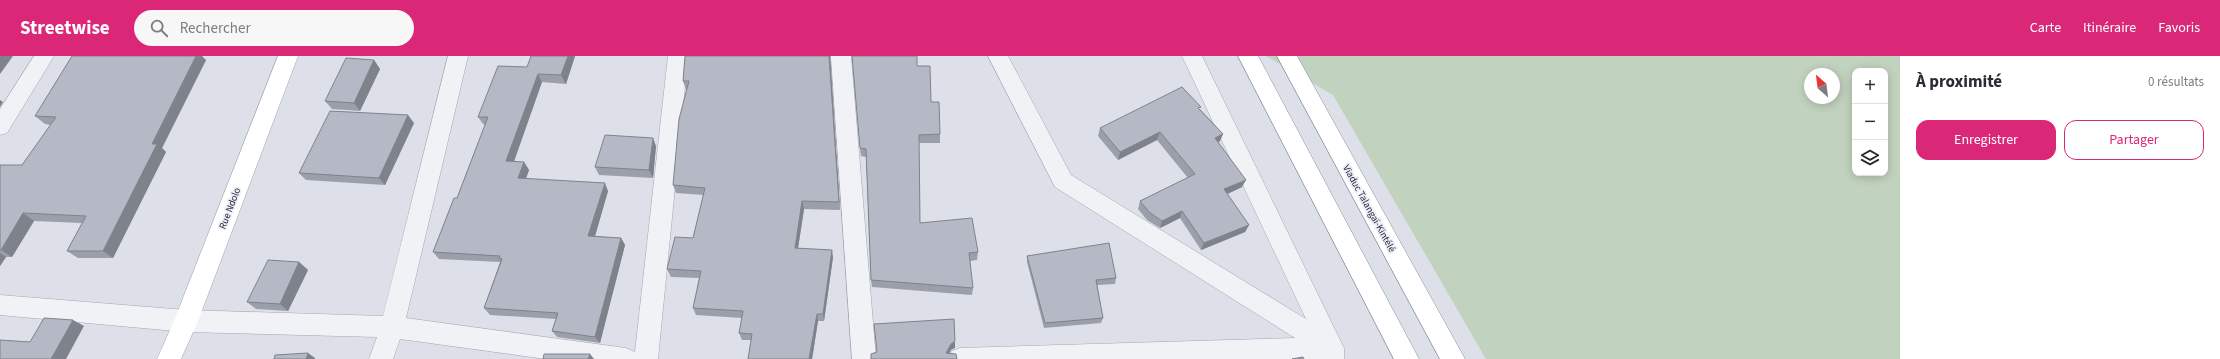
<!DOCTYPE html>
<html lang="fr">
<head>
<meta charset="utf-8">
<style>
	:root { --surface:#fff; --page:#f7f7f7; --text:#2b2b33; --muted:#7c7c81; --line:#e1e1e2; --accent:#db2777 }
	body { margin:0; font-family:"Source Sans 3",sans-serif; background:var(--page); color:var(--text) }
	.controls { position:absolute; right:12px; top:12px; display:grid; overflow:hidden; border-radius:8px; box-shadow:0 2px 10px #0003 }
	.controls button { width:36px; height:36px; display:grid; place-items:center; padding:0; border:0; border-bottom:1px solid var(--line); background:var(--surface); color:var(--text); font:20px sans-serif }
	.compass { position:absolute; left:1804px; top:12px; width:36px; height:36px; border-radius:50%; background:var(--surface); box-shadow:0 2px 10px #0003; rotate:332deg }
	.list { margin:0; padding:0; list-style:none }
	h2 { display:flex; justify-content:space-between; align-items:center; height:52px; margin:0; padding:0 16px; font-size:17px }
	h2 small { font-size:13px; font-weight:400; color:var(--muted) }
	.actions { display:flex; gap:8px; padding:12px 16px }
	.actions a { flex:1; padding:9px 0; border:1px solid var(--accent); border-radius:12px; text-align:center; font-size:14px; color:var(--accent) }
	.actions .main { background:var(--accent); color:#fff }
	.icon { flex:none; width:22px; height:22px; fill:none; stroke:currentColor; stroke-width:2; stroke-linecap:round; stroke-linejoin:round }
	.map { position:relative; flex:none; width:1900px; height:303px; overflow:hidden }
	header { display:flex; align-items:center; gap:24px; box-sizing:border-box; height:56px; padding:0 20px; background:var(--accent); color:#fff }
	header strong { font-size:19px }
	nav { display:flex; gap:22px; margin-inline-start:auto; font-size:14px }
	.search { width:280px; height:36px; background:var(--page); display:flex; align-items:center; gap:10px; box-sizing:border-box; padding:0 14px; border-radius:22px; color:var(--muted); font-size:15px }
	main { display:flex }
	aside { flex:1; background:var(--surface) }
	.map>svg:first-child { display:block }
	.green { fill:#c1d2be; fill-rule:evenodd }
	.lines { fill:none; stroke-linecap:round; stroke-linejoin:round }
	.minor-casing { stroke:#a2a6b2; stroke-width:1 }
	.primary-casing { stroke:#9ca3b4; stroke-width:1 }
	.trunk-casing { stroke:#848c9f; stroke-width:1 }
	.minor { fill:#f0f2f6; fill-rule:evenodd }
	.primary { fill:#fff; fill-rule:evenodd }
	.trunk { fill:#fff; fill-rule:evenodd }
	.wall { fill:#9b9fa9 }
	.shaded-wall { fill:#7e828a }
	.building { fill:#b4b9c5; stroke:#7e828a }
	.labels { text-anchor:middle; stroke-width:3.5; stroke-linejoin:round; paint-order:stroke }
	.street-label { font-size:10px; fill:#262c3f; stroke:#edeff6 }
</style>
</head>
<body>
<header>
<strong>Streetwise</strong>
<div class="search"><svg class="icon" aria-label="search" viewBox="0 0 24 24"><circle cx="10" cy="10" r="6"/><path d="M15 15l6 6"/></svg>Rechercher</div>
<nav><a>Carte</a><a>Itinéraire</a><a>Favoris</a></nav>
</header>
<main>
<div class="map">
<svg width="1900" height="303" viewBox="0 0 1900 303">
	<rect width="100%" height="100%" fill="#dde0e8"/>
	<path class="green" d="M 1266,0 L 1900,0 L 1900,303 L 1486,303 L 1333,39 ZM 1855,15 L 1885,15 L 1885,117 L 1855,117 ZM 1810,18 L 1834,18 L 1834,42 L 1810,42 Z"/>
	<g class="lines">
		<g class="minor-casing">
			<path id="minor" d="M 34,0 L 54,0 L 7,77 L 0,79 L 0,53 Z
				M 448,0 L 468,0 L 406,262 L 626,292 L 635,296 L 668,0 L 688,0 L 658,303 L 546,303 L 400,283 L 393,303 L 369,303 L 377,281 L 186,276 L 0,259 L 0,239 L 186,254 L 383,260 Z
				M 831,0 L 851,0 L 876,303 L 852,303 Z
				M 988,0 L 1008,0 L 1071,119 L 1306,263 L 1182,0 L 1202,0 L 1340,284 L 1344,292 L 1344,303 L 948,303 L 952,295 L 960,292 L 1295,282 L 1055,131 Z"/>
		</g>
		<g class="primary-casing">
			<path id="primary" d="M 278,0 L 298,0 L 198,265 L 181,303 L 157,303 L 174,265 Z"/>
		</g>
		<g class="trunk-casing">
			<path id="trunk" d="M 1238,0 L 1258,0 L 1419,303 L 1394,303 Z
				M 1277,0 L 1297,0 L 1465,303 L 1440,303 Z"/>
		</g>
		<use href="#minor" class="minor"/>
		<use href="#primary" class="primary"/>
		<use href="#trunk" class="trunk"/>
	</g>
	<path class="wall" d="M 575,0 L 566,28 L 542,26 L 514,106 L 524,106 L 529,114 L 526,123 L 608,135 L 595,180 L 621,182 L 625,189 L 600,287 L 557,281 L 552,275 L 556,263 L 490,259 L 484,252 L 500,206 L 439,203 L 433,196 L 457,142 L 485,69 L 483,68 L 478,61 L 527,11 Z
		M 685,0 L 830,0 L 840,154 L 804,153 L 798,192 L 833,201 L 824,265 L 818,265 L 812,303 L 748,303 L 751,284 L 742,284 L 739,277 L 742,262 L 696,259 L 693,252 L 699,222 L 671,221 L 667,213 L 693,182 L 704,139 L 676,137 L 673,129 L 687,34 L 686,34 L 683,25 Z
		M 206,4 L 162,92 L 166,96 L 113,202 L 78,202 L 67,195 L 82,167 L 34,165 L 12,201 L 6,201 L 0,210 L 0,109 L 22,109 L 51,69 L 45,68 L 35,60 Z
		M 374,4 L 380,13 L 360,55 L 332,53 L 325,45 Z
		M 917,10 L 931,46 L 940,78 L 940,87 L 919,87 L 920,167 L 978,196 L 977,204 L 970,205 L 973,232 L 972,239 L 872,231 L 871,224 L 866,101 L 861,100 L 860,92 Z
		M 1200,53 L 1223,78 L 1220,85 L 1218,86 L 1242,131 L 1227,138 L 1249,169 L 1245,176 L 1201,194 L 1180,162 L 1160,172 L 1147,164 L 1138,153 L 1140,145 L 1188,122 L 1157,84 L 1118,104 L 1098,80 L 1100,72 Z
		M 414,67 L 385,129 L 306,124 L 299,117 Z
		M 656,90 L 653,122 L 599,119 L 595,111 Z
		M 1027,200 L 1116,222 L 1115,228 L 1097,229 L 1103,262 L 1101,267 L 1044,272 L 1027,206 Z
		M 299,206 L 308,214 L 288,255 L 256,253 L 247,246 Z"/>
	<path class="shaded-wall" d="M 0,0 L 13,0 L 0,18 Z
		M 196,0 L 202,0 L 206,4 L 162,92 L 166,96 L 113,202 L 103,195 L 152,88 Z
		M 568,0 L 575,0 L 566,28 L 561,19 Z
		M 829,0 L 830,0 L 840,154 L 839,146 Z
		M 374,4 L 380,13 L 360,55 L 354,47 Z
		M 538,18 L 542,26 L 511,113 L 506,105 Z
		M 0,44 L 3,46 L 0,51 Z
		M 408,59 L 414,67 L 385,129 L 379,122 Z
		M 1160,76 L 1157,84 L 1118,104 L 1120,96 Z
		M 1223,78 L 1220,85 L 1212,90 L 1215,82 Z
		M 653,82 L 656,90 L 653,122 L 649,114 Z
		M 524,106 L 529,114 L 523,130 L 518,122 Z
		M 1246,124 L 1242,131 L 1221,141 L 1224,133 Z
		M 605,127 L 608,135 L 593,187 L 588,180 Z
		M 802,145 L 804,153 L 797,199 L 795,192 Z
		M 1182,155 L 1180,162 L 1160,172 L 1162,165 Z
		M 23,157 L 34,165 L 12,201 L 1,194 Z
		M 1249,169 L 1245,176 L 1201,194 L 1204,187 Z
		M 621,182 L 625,189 L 600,287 L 595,281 Z
		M 832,194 L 833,201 L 824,265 L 823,258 Z
		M 0,197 L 6,201 L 0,210 Z
		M 299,206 L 308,214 L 288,255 L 280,248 Z
		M 817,258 L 818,265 L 812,303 L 809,303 Z
		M 73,264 L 84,270 L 66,303 L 51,303 Z
		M 955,285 L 955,292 L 951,294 L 947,303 L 946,297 L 951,288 Z
		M 308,297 L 315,302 L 315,303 L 306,303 Z
		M 590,298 L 594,303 L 588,303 Z"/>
	<path class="building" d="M 72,0 L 196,0 L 152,88 L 157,88 L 103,195 L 67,195 L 86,160 L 23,157 L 1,194 L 0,194 L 0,109 L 22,109 L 56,61 L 35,60 Z
		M 531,0 L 568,0 L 561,19 L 538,18 L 506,105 L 524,106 L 518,122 L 605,127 L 588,180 L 621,182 L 595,281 L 552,275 L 558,257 L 484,252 L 502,203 L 499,202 L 500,200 L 433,196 L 454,142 L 457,142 L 488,61 L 478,61 L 498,10 L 527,11 Z
		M 685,0 L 829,0 L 839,146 L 802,145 L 795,192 L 832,194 L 823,258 L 817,258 L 809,303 L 748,303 L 752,278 L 739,277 L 743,255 L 693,252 L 701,215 L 667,213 L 675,181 L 693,182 L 705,132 L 673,129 L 679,63 L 689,25 L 683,25 Z
		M 852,0 L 917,0 L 917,10 L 930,10 L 931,46 L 939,46 L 940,78 L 919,79 L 920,167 L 972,162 L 978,196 L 969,197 L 973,232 L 871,224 L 866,93 L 860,92 Z
		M 346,2 L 374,4 L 354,47 L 325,45 Z
		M 1182,31 L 1201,51 L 1198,52 L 1223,78 L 1215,82 L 1246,124 L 1224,133 L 1249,169 L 1204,187 L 1182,155 L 1162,165 L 1149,156 L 1140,145 L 1195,118 L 1160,76 L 1120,96 L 1100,72 Z
		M 330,55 L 408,59 L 379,122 L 299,117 Z
		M 605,79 L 653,82 L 649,114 L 595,111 Z
		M 1109,187 L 1116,222 L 1096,224 L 1103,262 L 1045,267 L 1027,200 Z
		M 268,204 L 299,206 L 280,248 L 247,246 Z
		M 44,262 L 73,264 L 51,303 L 0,303 L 0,284 L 30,286 Z
		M 954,263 L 955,285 L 951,288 L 946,297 L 956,298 L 957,303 L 871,303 L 871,298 L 877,296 L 874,268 Z
		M 308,297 L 306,303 L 274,303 L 275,299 Z
		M 544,298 L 590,298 L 588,303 L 543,303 Z
		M 1303,301 L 1304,303 L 1292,303 Z"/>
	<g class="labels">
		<g class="street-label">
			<text transform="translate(229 152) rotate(-69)" y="4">Rue Ndolo</text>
			<text transform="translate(1370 152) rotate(61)" y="4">Viaduc Talangaï-Kintélé</text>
		</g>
	</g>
</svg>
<div class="controls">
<button>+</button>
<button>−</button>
<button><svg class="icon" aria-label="layers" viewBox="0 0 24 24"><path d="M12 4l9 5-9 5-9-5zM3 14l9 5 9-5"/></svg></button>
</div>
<svg class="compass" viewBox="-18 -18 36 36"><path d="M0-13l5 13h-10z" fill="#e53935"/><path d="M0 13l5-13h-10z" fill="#7c7c81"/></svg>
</div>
<aside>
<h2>À proximité<small>0 résultats</small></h2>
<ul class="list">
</ul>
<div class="actions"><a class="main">Enregistrer</a><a>Partager</a></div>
</aside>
</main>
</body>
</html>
